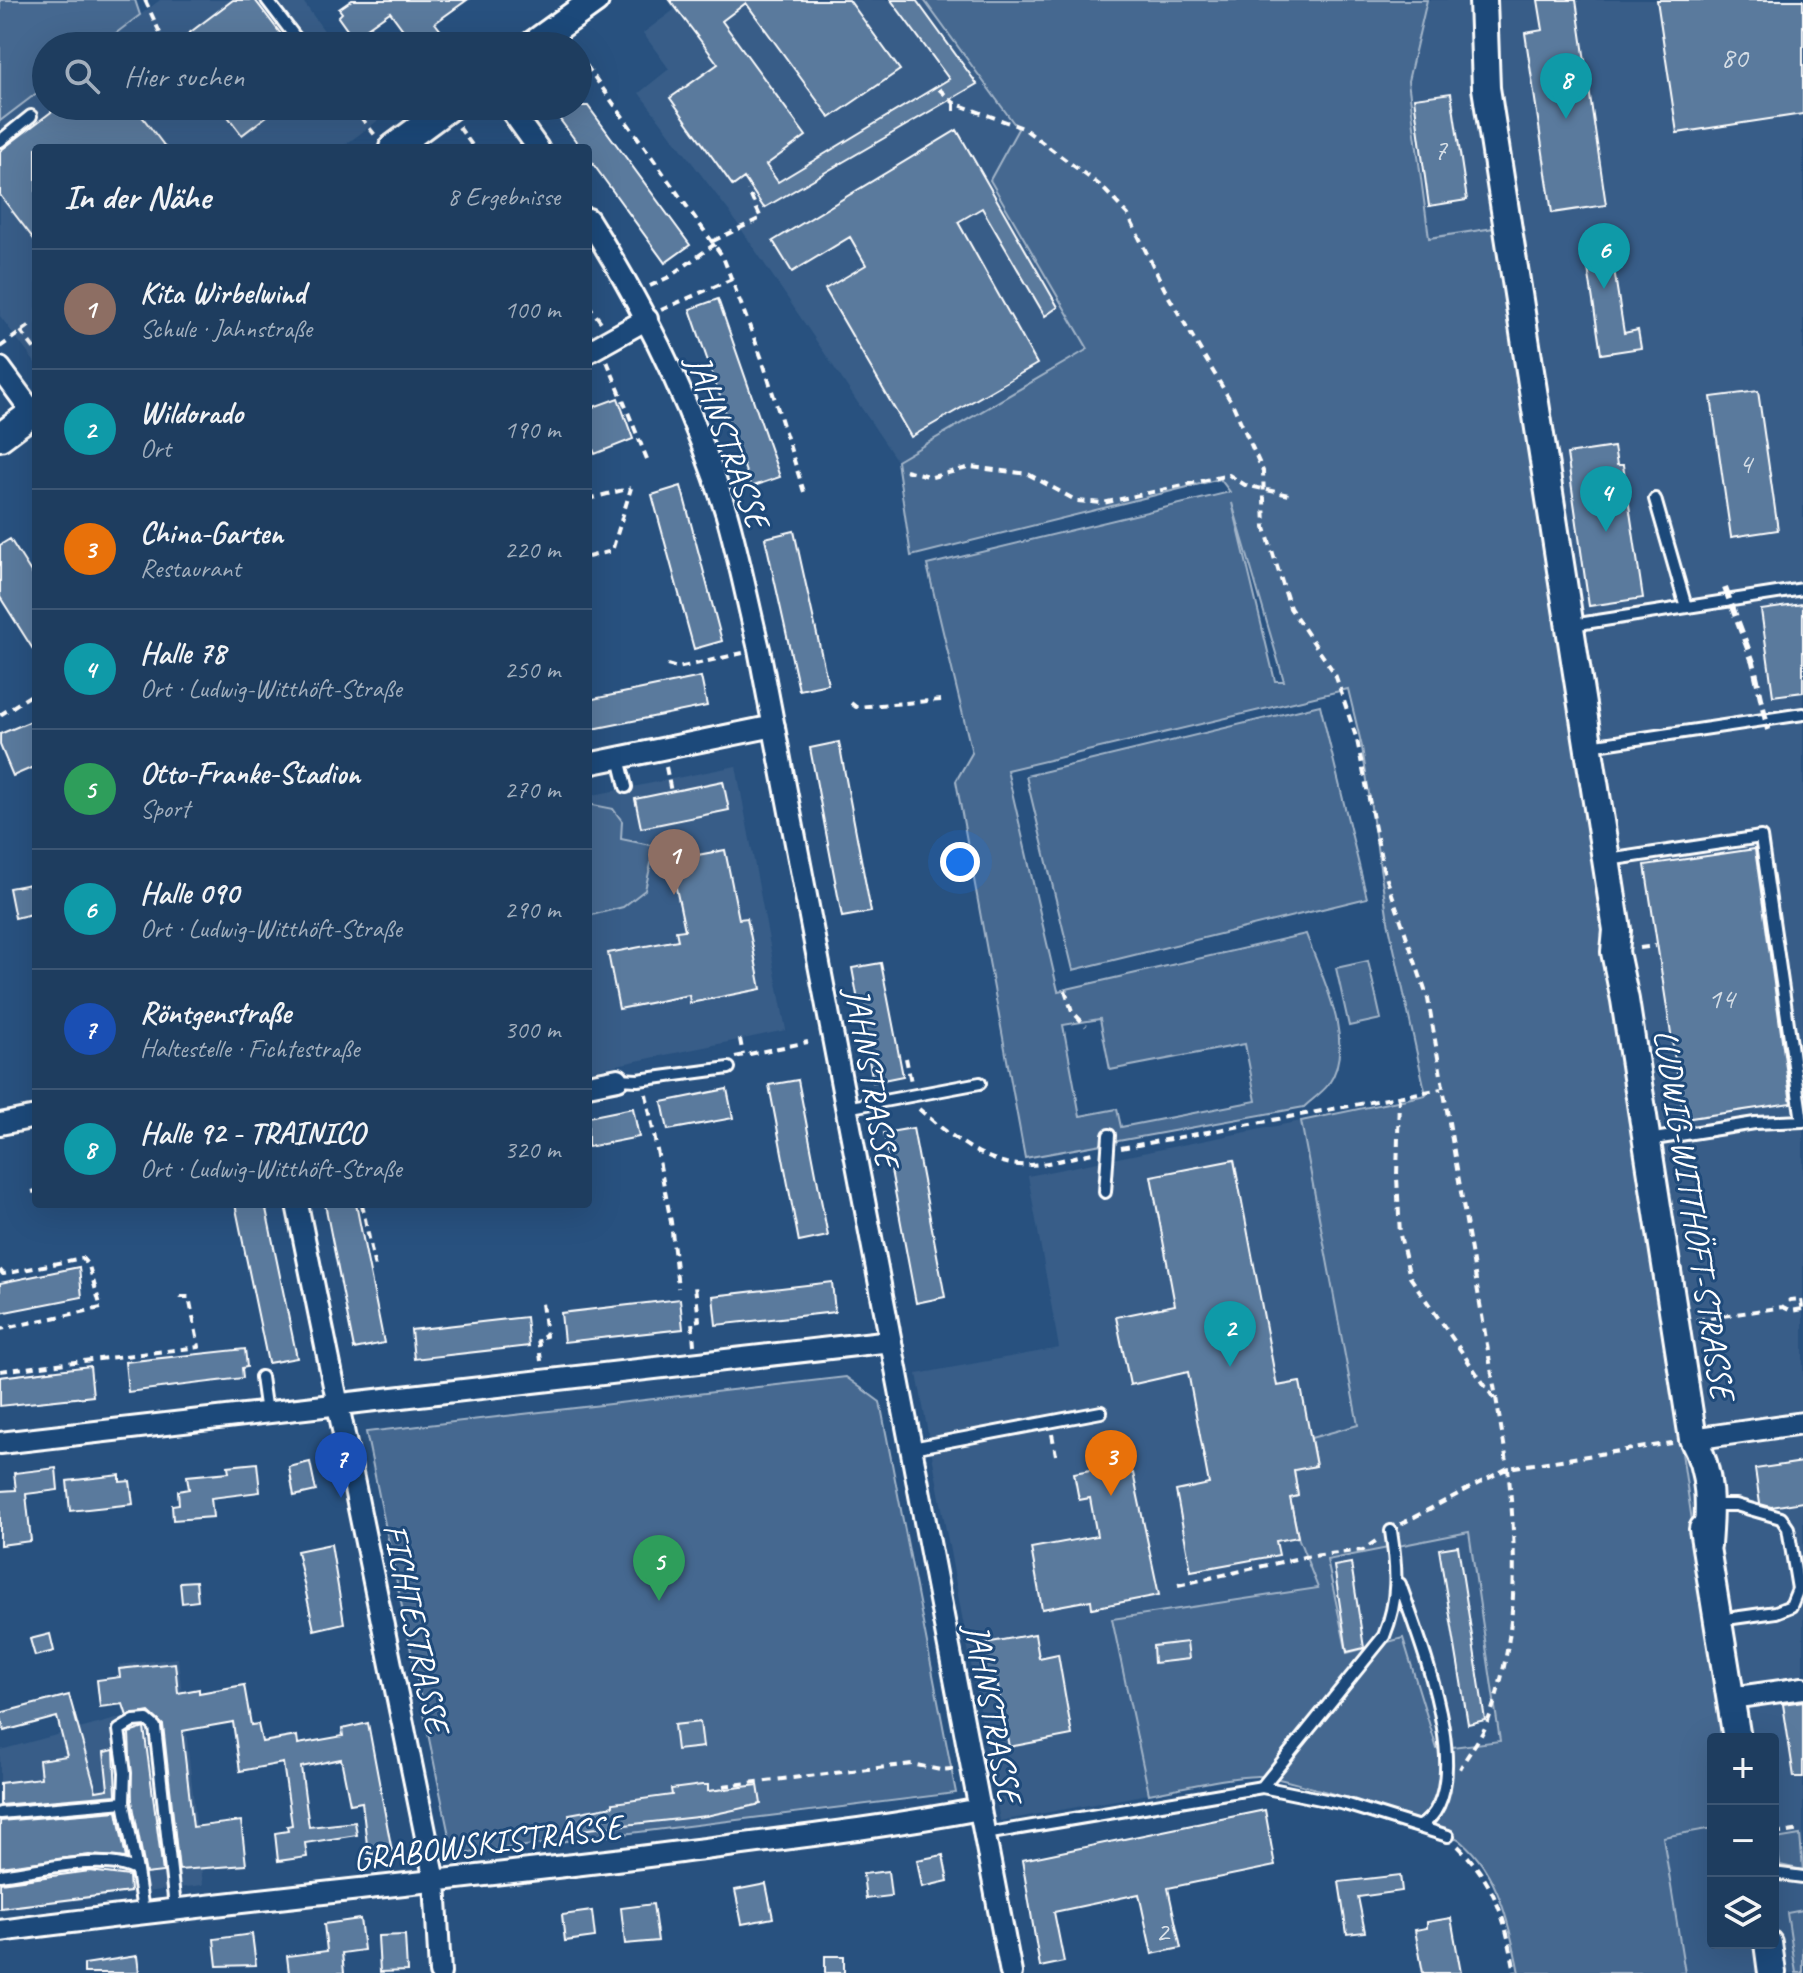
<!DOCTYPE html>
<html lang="de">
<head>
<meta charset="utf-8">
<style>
	:root { --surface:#1e3d5f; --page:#2b4868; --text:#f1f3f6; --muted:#a1aebd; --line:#3c5674; --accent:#8abfa5 }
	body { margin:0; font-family:Caveat,sans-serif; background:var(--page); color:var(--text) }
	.controls { position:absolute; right:24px; bottom:24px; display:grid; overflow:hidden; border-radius:8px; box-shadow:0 8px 32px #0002 }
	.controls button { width:72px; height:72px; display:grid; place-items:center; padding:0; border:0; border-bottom:2px solid var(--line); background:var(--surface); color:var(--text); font:40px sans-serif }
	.you { position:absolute; left:960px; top:862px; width:28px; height:28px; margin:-20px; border:6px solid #fff; border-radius:50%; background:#1a73e8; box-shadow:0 0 0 12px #1a73e833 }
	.badge { display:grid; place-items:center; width:52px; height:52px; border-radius:50%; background:var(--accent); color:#fff; font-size:26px; font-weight:700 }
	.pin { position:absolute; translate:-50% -66px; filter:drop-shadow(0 2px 4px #0008) }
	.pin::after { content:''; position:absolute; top:42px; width:28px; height:24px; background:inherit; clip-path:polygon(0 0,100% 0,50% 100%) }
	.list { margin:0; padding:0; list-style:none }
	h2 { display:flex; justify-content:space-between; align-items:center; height:104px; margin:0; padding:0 32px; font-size:34px }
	h2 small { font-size:26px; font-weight:400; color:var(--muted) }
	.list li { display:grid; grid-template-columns:52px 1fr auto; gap:24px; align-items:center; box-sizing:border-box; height:120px; padding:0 32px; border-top:2px solid var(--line) }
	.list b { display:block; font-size:30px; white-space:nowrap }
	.list p { margin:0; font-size:26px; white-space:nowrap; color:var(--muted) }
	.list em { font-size:26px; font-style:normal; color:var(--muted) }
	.icon { flex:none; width:44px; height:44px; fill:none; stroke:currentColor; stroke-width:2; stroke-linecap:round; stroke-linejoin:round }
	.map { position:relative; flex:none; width:1803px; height:1973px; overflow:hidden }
	.search { position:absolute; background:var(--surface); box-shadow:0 8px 32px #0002; left:32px; top:32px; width:560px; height:88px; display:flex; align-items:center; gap:20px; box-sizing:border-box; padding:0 28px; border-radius:44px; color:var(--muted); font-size:30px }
	.panel { position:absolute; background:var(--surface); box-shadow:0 8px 32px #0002; left:32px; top:144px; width:560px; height:1064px; border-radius:8px }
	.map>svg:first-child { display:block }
	.built { fill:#375d88 }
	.green { fill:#446890; stroke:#a2b4c8; stroke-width:2; fill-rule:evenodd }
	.building { fill:#5a7a9d; stroke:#fff; stroke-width:2 }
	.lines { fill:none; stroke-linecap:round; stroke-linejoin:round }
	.service-casing { stroke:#fff; stroke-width:16 }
	.minor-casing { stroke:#fff; stroke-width:26 }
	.tertiary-casing { stroke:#fff; stroke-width:32 }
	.path { stroke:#fff; stroke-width:4; stroke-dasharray:8 6; stroke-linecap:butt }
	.service { stroke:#1f4a7a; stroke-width:10 }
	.minor { stroke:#1f4a7a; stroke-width:20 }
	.tertiary { stroke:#1f4a7a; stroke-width:26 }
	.rail { stroke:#fff; stroke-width:6; stroke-dasharray:12 6; stroke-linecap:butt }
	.labels { text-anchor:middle; stroke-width:6; stroke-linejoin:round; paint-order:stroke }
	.number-label { font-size:30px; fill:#d6dee6 }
	.street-label { font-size:34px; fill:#fff; stroke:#1f4a7a }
</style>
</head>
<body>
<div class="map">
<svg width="1803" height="1973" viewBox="0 0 1803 1973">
	<rect width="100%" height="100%" fill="#28517f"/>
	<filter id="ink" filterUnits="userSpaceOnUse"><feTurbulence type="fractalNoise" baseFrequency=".0125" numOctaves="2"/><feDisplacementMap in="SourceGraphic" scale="16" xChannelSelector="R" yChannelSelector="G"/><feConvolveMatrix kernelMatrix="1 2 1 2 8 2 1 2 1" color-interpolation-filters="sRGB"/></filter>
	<g filter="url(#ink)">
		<path class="built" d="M 160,0 L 302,0 L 335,46 L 99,46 Z
			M 668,0 L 924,0 L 1018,129 L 990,181 L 1088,349 L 897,461 L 731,214 L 639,93 L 669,69 L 643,33 L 674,10 Z
			M 1427,0 L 1803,0 L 1803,1973 L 1685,1973 L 1663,1837 L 1713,1828 L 1713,1943 L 1773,1943 L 1773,1739 L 1724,1739 L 1563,641 L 1494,229 L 1429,239 L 1408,81 Z
			M 46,86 L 46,106 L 377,106 L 384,116 L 341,148 L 36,148 L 36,364 L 0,316 L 0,121 Z
			M 736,766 L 786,1030 L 588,1071 L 588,796 Z
			M 1301,1121 L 1358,1425 L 1311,1438 L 1316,1466 L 1298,1496 L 1291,1498 L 1298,1537 L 1318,1588 L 1112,1619 L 1149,1794 L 1000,1821 L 917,1374 L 1059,1348 L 1028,1176 Z
			M 1469,1532 L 1500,1741 L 1437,1749 L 1403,1638 L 1347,1653 L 1327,1560 Z
			M 178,1658 L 203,1885 L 0,1910 L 0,1750 L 124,1717 L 119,1665 Z"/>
		<path class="green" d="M 0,0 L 135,0 L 140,15 L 99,46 L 46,46 L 46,86 L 0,121 Z
			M 924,0 L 1427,0 L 1408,81 L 1429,238 L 1494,228 L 1563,641 L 1724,1739 L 1713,1739 L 1713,1828 L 1663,1837 L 1685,1973 L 1519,1973 C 1510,1927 1499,1873 1461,1841 C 1444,1826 1281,1775 1258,1776 C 1222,1777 1184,1788 1149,1794 L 1112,1619 L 1318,1588 L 1298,1537 L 1290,1498 L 1298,1496 L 1294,1470 L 1316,1466 L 1311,1438 L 1358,1425 L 1301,1121 L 1426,1095 L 1388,921 L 1362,747 L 1348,689 L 1007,770 L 1058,991 L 1306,934 C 1321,975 1358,1044 1328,1085 C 1322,1093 1311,1100 1304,1107 L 1025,1158 L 956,781 L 972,753 L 927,565 L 1230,492 L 1220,479 L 911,556 L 897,461 L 1088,349 L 990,180 L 1018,129 ZM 1232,503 L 1284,681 L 1275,681 ZM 1100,1019 L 1110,1070 L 1245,1044 L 1256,1101 L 1121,1127 L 1117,1109 L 1080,1116 L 1063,1025 ZM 1469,1532 L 1500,1741 L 1437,1749 L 1403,1638 L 1347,1653 L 1327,1560 Z
			M 1320,705 L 1367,898 L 1073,970 L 1026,776 Z
			M 588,804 L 613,809 L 622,821 L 621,839 L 655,846 L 645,890 L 623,907 L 588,916 Z
			M 1368,961 L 1381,1019 L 1349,1026 L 1336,968 Z
			M 846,1377 L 880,1402 L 956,1793 L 453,1855 L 366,1432 Z
			M 1800,1835 L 1803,1870 L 1780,1865 L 1776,1839 Z
			M 1803,1910 L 1803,1973 L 1796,1973 L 1787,1913 Z"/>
		<path class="building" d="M 233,0 L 255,0 L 290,46 L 172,46 Z
			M 352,0 L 467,0 L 435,23 L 445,36 L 431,46 L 415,46 L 390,12 L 353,38 L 338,17 L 342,13 L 339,9 Z
			M 670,0 L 849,0 L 900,70 L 830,118 L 746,3 L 722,21 L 806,136 L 766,165 L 778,182 L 949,79 L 891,0 L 916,0 L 977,84 L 764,208 L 744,178 L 733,186 L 670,98 L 718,64 Z
			M 1538,0 L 1576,0 L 1606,205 L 1552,213 L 1525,33 L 1543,30 Z
			M 1657,0 L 1803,0 L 1803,114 L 1677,133 Z
			M 1451,93 L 1467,200 L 1429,206 L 1414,98 Z
			M 59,106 L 134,106 L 166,148 L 36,148 L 36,242 L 0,195 L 0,151 Z
			M 220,106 L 280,106 L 242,135 Z
			M 550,106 L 588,106 L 690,245 L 665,263 L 588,157 L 588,148 L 581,148 Z
			M 957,130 L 1058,307 L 1045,316 L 982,208 L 958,222 L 1037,364 L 911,437 L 825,289 L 866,265 L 850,237 L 792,272 L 773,241 Z
			M 1610,244 L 1624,333 L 1638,330 L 1641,348 L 1601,354 L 1585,248 Z
			M 718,299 L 780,477 L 751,487 L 690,309 Z
			M 1758,391 L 1778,530 L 1731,537 L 1711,397 Z
			M 618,398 L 633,439 L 595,454 L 588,436 L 588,409 Z
			M 1614,447 L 1617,465 L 1623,465 L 1643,598 L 1589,606 L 1567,454 Z
			M 681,486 L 722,641 L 694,649 L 652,495 Z
			M 794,531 L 828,684 L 799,690 L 765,538 Z
			M 10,539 L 36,580 L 36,654 L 0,597 L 0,545 Z
			M 1803,604 L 1803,692 L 1773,696 L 1761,610 Z
			M 701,677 L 707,706 L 588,730 L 588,700 Z
			M 36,719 L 36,766 L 13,776 L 0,745 L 0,734 Z
			M 839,742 L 871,912 L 842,917 L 810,748 Z
			M 723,781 L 729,810 L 641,828 L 635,799 Z
			M 1755,849 L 1791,1103 L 1684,1119 L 1645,865 Z
			M 725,850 L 739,919 L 747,918 L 761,989 L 690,1003 L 689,995 L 619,1009 L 608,953 L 678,940 L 676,931 L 685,930 L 670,860 Z
			M 36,883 L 36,913 L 15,918 L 9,888 Z
			M 881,963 L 903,1076 L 873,1082 L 852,968 Z
			M 798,1080 L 828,1236 L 799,1242 L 769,1085 Z
			M 727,1089 L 733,1118 L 668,1130 L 662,1102 Z
			M 633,1108 L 639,1137 L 588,1147 L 588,1117 Z
			M 913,1128 L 945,1297 L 916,1303 L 884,1133 Z
			M 1234,1160 L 1277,1386 L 1300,1382 L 1316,1466 L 1294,1470 L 1298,1496 L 1290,1498 L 1298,1537 L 1276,1541 L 1279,1555 L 1191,1571 L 1176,1491 L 1209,1484 L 1188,1372 L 1130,1385 L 1116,1317 L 1175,1305 L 1151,1176 Z
			M 235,1204 L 265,1204 L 297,1358 L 268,1363 Z
			M 325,1204 L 356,1204 L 384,1343 L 354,1349 Z
			M 79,1267 L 82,1297 L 0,1313 L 0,1283 Z
			M 832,1282 L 835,1312 L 716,1325 L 713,1296 Z
			M 680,1299 L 683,1329 L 564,1342 L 561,1313 Z
			M 526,1317 L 529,1346 L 414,1359 L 411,1330 Z
			M 245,1349 L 247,1367 L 242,1368 L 243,1378 L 128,1392 L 125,1362 Z
			M 90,1366 L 93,1396 L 0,1406 L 0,1377 Z
			M 310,1462 L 316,1491 L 294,1496 L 289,1467 Z
			M 1803,1462 L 1803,1502 L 1771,1507 L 1760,1504 L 1755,1469 Z
			M 257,1463 L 260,1492 L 211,1498 L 213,1517 L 173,1520 L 172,1505 L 179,1504 L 178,1491 L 189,1489 L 187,1476 L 229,1472 L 228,1466 Z
			M 56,1468 L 58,1490 L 26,1494 L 31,1541 L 0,1545 L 0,1491 L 16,1490 L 14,1473 Z
			M 1101,1468 L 1103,1479 L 1133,1473 L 1159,1595 L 1092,1608 L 1091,1600 L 1042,1609 L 1031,1548 L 1097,1536 L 1090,1498 L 1079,1500 L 1074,1473 Z
			M 120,1475 L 120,1482 L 130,1481 L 133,1504 L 70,1511 L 67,1481 Z
			M 331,1544 L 344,1623 L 314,1630 L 297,1551 Z
			M 1458,1546 L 1485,1720 L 1468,1724 L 1439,1549 Z
			M 1351,1563 L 1364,1648 L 1347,1652 L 1334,1566 Z
			M 196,1581 L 198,1601 L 182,1603 L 180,1582 Z
			M 50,1634 L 54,1651 L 35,1656 L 30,1639 Z
			M 1035,1634 L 1039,1658 L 1058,1654 L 1072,1735 L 1009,1747 L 996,1676 L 987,1678 L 980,1644 Z
			M 1187,1642 L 1189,1659 L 1154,1663 L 1153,1646 Z
			M 175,1663 L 178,1693 L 199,1689 L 199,1693 L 244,1685 L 251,1725 L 258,1724 L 262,1742 L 297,1736 L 298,1744 L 343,1736 L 342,1729 L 368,1723 L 392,1851 L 377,1855 L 368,1853 L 362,1802 L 350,1804 L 341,1759 L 301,1767 L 309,1827 L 355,1822 L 357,1835 L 305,1843 L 307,1857 L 278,1861 L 275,1833 L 288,1831 L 287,1826 L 292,1825 L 283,1763 L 240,1771 L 233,1722 L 182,1731 L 193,1827 L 241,1821 L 246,1865 L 179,1870 L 163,1725 L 149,1712 L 127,1716 L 123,1704 L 100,1707 L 97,1680 L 120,1677 L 119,1669 Z
			M 69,1695 L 96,1791 L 108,1789 L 104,1752 L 114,1750 L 116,1795 L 0,1805 L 0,1783 L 41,1778 L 39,1760 L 67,1756 L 57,1717 L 4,1731 L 0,1713 Z
			M 1803,1701 L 1803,1777 L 1794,1777 L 1783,1704 Z
			M 700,1722 L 703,1747 L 677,1750 L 674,1725 Z
			M 144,1728 L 163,1872 L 146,1874 L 132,1801 L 129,1733 Z
			M 702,1785 L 708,1785 L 708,1791 L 758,1785 L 761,1804 L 706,1816 L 571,1831 L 569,1814 L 613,1806 L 613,1803 L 672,1795 L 671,1789 Z
			M 1265,1810 L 1275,1866 L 1168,1888 L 1181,1948 L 1152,1954 L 1139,1894 L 1054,1912 L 1064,1962 L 1040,1967 L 1022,1860 Z
			M 117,1811 L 126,1858 L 89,1855 L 0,1867 L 0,1821 Z
			M 943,1855 L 948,1881 L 922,1887 L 917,1860 Z
			M 90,1871 L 129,1876 L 130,1892 L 0,1908 L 0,1883 Z
			M 888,1871 L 891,1896 L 866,1899 L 863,1874 Z
			M 1400,1875 L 1402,1891 L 1358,1897 L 1365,1932 L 1347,1934 L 1339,1882 Z
			M 766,1884 L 773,1918 L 742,1924 L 735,1890 Z
			M 653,1904 L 658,1941 L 625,1944 L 621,1908 Z
			M 592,1911 L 595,1937 L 565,1941 L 562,1915 Z
			M 1451,1918 L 1461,1973 L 1423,1973 L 1415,1930 L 1427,1928 L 1427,1922 Z
			M 360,1919 L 364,1950 L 342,1953 L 344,1973 L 289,1973 L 287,1956 L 327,1951 L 324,1924 Z
			M 252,1934 L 256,1965 L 217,1966 L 214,1939 Z
			M 405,1935 L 407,1971 L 380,1972 L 378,1936 Z
			M 137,1956 L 139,1973 L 84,1973 L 84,1964 Z
			M 825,1956 L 844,1956 L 844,1973 L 825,1973 Z"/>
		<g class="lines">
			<g class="service-casing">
				<path id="service" d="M 267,0 L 302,46
					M 0,141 L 31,116
					M 1655,499 L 1686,607
					M 1572,625 L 1803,589
					M 1590,746 L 1803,714
					M 619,758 L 626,787
					M 1608,860 L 1761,837 L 1802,1121
					M 618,1079 L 638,1080 L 729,1068
					M 846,1108 L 980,1083
					M 1648,1140 L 1755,1123 L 1803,1121
					M 1105,1192 L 1109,1135
					M 261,1377 L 266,1413
					M 912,1448 L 1101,1412
					M 1711,1505 L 1736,1505 L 1781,1518 L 1788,1528 L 1798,1589 L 1791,1606 L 1776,1612 L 1719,1620
					M 1400,1584 C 1418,1637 1482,1790 1419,1827
					M 1262,1787 L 1384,1636 C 1399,1599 1397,1569 1391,1531
					M 124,1802 L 125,1773 L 119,1730 L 134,1721 L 147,1720 L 155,1727 L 175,1907
					M 0,1813 L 124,1802 L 137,1871
					M 985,1834 L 1262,1787 L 1345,1804 L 1448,1836
					M 1773,1873 L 1803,1877
					M 0,1875 C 34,1871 108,1852 137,1871 L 143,1911"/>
			</g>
			<g class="minor-casing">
				<path id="minor" d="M 508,106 L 538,148
					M 588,219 C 647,312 693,408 726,512 C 739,557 748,604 759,649 L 1011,1973
					M 588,352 L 647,319
					M 0,368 L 36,417
					M 588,764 L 774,726
					M 588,1085 L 618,1079
					M 0,1124 L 36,1117
					M 297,1204 L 435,1881 L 440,1973
					M 1693,1439 L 1803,1423
					M 0,1443 L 891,1341
					M 1731,1698 L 1803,1688
					M 0,1931 C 226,1901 454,1881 680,1852 C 781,1839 881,1828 980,1809"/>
			</g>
			<g class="tertiary-casing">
				<path id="tertiary" d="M 1483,0 L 1486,88 L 1617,930 L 1615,952 L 1625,1000 L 1693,1439 C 1712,1473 1710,1508 1707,1545
					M 531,46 L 595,0
					M 393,148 L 450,106
					M 0,437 L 36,410
					M 1703,1529 L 1737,1739
					M 1768,1943 L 1772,1973"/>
			</g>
			<path class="path" d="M 145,0 L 166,46
				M 578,54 L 723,257 L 762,359 L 804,492
				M 939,89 L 954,103 L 1023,128 L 1102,187 L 1128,215 L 1166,292 L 1233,405 L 1263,471 L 1265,528 L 1290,608 L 1335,674 L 1357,740 L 1383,868 L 1428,999 L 1508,1468 C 1517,1553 1519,1639 1488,1721 C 1482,1737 1468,1753 1460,1769
				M 954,103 L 954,115
				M 352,106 L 375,135
				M 459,127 L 474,148
				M 713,241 L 761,218 L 748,190
				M 650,286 L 669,277 L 715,244
				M 588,304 L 603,325
				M 661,310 L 732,279
				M 21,331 L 36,351
				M 0,347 L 32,324
				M 607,361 L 647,459
				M 905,470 L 932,477 L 971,467 L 1028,474 L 1077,501 L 1103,503 L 1229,475 L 1245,485 L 1289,495
				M 588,499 L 631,488
				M 588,557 L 612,551 L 631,488
				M 667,665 L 678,668 L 743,653
				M 851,703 L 856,707 L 941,700
				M 0,715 L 36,692
				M 666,767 L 671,792
				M 1640,948 L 1656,946
				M 1065,990 L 1072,1011 L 1086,1026
				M 740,1039 L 743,1055
				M 735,1057 L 808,1042
				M 906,1058 L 911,1082
				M 646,1094 L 671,1222 L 678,1288
				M 1399,1096 L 1397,1177 L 1400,1235 L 1410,1277 L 1497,1403
				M 919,1109 C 948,1134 988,1168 1030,1165 C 1051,1164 1072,1157 1093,1153
				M 1121,1148 L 1441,1089
				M 32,1192 L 36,1191
				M 362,1204 L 375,1268
				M 0,1270 L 3,1274 L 14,1272 L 82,1258 L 89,1266 L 101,1308 L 0,1329
				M 1802,1309 L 1791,1311 L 1783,1307 L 1790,1300 L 1801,1299 L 1803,1313
				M 1696,1320 L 1783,1307
				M 694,1345 L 692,1321 L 699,1320 L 695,1286
				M 541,1361 L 538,1338 L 546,1336 L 542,1303
				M 0,1371 L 199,1347 L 189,1297 L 181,1297 L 179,1292
				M 1052,1434 L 1056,1455
				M 1401,1524 L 1508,1468 L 1672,1443
				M 1178,1585 L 1304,1557 L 1363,1550 L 1380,1538
				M 723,1786 L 912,1764 L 940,1770 L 953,1769
				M 1774,1834 L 1801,1830
				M 1458,1846 C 1496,1884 1506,1921 1515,1973"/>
			<use href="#service" class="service"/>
			<use href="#minor" class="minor"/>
			<use href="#tertiary" class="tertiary"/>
			<path class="rail" d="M 1725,588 L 1753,662 L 1768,730"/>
		</g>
	</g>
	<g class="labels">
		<g class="number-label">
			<text x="1734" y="67">80</text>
			<text x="1440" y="159">7</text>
			<text x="1745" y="473">4</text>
			<text x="1721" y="1008">14</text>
			<text x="1162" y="1941">2</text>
		</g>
		<g class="street-label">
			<text transform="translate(729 441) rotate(70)" y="12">JAHNSTRASSE</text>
			<text transform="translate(873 1077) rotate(80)" y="12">JAHNSTRASSE</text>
			<text transform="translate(1695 1214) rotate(81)" y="12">LUDWIG-WITTHÖFT-STRASSE</text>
			<text transform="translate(417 1628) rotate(78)" y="12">FICHTESTRASSE</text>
			<text transform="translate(994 1713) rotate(79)" y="12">JAHNSTRASSE</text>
			<text transform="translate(487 1842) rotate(-7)" y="12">GRABOWSKISTRASSE</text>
		</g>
	</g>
</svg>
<div class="controls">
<button>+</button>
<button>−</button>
<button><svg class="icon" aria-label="layers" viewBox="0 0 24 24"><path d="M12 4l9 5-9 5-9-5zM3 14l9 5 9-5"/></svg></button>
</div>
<div class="you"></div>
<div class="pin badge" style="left:674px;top:895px;background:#8d6e63">1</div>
<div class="pin badge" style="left:1230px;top:1367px;background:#0f9aa8">2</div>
<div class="pin badge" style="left:1111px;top:1496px;background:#e8710a">3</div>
<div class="pin badge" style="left:1606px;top:532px;background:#0f9aa8">4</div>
<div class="pin badge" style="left:659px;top:1601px;background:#2e9e5b">5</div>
<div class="pin badge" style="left:1604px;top:289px;background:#0f9aa8">6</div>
<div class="pin badge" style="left:341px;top:1498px;background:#1a4fb4">7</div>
<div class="pin badge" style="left:1566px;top:119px;background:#0f9aa8">8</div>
<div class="search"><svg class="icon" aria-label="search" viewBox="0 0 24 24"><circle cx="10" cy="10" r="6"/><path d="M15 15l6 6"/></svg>Hier suchen</div>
<section class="panel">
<h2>In der Nähe<small>8 Ergebnisse</small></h2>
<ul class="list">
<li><span class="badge" style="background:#8d6e63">1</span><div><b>Kita Wirbelwind</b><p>Schule · Jahnstraße</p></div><em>100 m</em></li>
<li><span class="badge" style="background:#0f9aa8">2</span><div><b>Wildorado</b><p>Ort</p></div><em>190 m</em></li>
<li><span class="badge" style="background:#e8710a">3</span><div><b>China-Garten</b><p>Restaurant</p></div><em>220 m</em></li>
<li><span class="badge" style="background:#0f9aa8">4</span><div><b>Halle 78</b><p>Ort · Ludwig-Witthöft-Straße</p></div><em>250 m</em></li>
<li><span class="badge" style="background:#2e9e5b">5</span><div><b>Otto-Franke-Stadion</b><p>Sport</p></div><em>270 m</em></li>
<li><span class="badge" style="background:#0f9aa8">6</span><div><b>Halle 090</b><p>Ort · Ludwig-Witthöft-Straße</p></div><em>290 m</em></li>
<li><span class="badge" style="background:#1a4fb4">7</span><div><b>Röntgenstraße</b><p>Haltestelle · Fichtestraße</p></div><em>300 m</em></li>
<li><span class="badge" style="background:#0f9aa8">8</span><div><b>Halle 92 - TRAINICO</b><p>Ort · Ludwig-Witthöft-Straße</p></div><em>320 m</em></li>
</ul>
</section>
</div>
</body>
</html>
